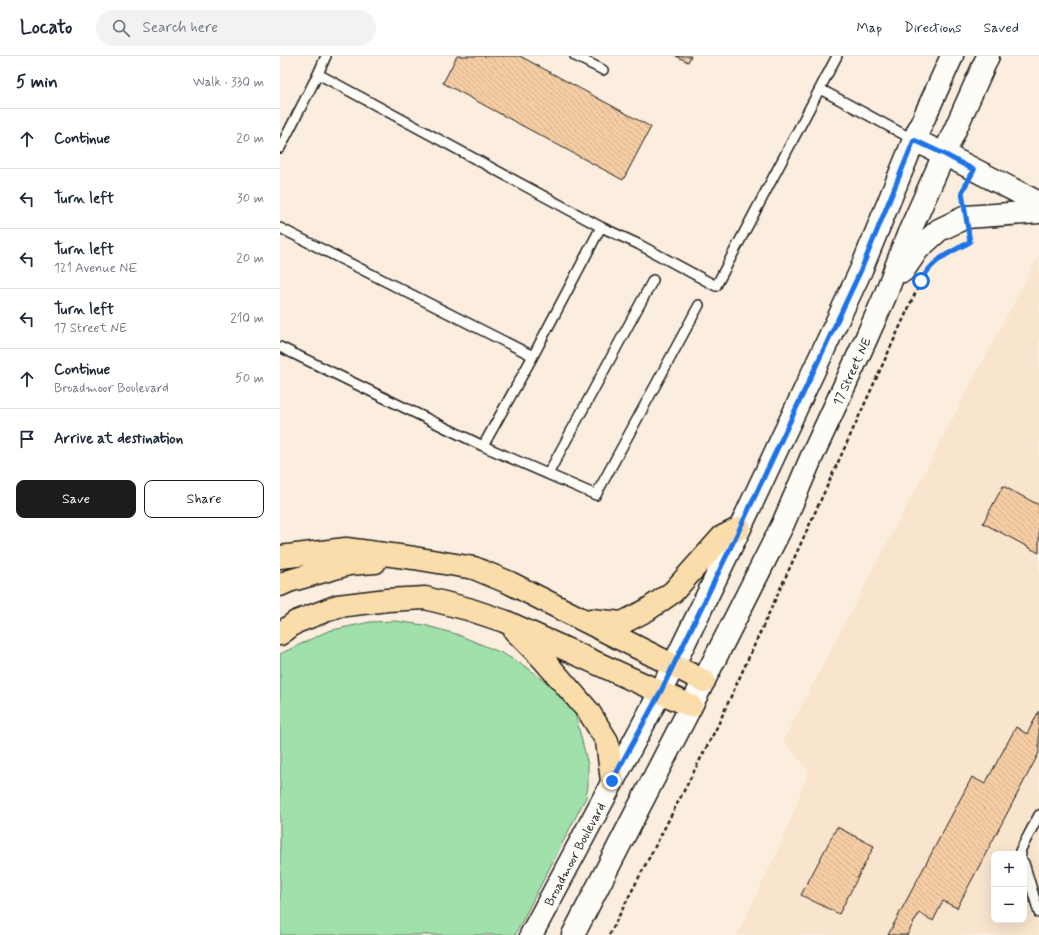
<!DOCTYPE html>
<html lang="en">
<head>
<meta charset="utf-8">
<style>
	:root { --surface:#fff; --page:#f2f2f3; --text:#1f2937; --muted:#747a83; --line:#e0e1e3; --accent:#1c1c1c }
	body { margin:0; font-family:Mynerve,sans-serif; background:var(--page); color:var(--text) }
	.controls { position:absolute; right:12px; bottom:12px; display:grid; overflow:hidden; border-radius:8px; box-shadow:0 4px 16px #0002 }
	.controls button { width:36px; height:36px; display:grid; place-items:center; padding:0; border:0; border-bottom:1px solid var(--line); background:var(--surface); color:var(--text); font:20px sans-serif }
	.stop { position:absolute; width:12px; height:12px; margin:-9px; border:3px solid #1a73e8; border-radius:50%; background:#fff }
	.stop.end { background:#1a73e8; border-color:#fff; box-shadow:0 1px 4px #0008 }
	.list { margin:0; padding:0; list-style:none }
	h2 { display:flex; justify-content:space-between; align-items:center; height:52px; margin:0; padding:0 16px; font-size:17px }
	h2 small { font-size:13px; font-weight:400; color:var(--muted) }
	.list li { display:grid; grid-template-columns:26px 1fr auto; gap:12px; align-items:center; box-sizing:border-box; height:60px; padding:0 16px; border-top:1px solid var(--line) }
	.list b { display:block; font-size:15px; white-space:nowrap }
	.list p { margin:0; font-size:13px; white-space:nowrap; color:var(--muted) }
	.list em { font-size:13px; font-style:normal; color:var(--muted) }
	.actions { display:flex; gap:8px; padding:12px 16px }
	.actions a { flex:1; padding:9px 0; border:1px solid var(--accent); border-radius:8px; text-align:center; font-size:14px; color:var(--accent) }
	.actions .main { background:var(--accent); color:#fff }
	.icon { flex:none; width:22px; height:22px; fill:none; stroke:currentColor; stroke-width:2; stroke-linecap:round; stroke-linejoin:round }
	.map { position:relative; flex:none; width:759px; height:879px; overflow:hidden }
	header { display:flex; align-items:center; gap:24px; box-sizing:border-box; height:56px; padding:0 20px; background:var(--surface); border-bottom:1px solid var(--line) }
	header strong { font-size:19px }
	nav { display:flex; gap:22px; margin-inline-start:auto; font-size:14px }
	.search { width:280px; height:36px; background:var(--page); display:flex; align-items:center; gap:10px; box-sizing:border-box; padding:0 14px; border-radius:22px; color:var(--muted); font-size:15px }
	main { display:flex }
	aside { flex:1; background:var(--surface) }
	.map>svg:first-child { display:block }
	.built { fill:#f9e4cd; fill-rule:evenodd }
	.green { fill:#a0e0aa; stroke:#5e7e63 }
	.building { fill:url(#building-back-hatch); stroke:#1c1c1c }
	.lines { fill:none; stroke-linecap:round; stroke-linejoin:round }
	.lane-casing { stroke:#1c1c1c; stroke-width:12 }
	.secondary-casing { stroke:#1c1c1c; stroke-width:25 }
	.highway-casing { stroke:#1c1c1c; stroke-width:25 }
	.path { stroke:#1c1c1c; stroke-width:2.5; stroke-dasharray:4 3; stroke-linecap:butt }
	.lane { stroke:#fdfcf7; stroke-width:9 }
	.secondary { stroke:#fdfcf7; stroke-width:22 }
	.highway { stroke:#fbddab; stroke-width:22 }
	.route { stroke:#1a73e8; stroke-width:5 }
	.labels { text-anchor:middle; stroke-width:3.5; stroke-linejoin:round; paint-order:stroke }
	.street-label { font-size:13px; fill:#1c1c1c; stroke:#fdfcf7 }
</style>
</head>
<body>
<header>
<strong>Locato</strong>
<div class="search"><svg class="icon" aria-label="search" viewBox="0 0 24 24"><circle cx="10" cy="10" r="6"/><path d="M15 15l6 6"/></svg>Search here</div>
<nav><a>Map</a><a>Directions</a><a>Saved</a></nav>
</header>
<main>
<aside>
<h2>5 min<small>Walk · 330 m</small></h2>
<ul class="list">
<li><svg class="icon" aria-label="ahead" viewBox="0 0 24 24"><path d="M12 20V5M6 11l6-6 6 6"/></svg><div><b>Continue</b></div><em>20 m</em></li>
<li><svg class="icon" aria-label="left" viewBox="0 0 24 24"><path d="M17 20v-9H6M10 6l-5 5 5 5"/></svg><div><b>Turn left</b></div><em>30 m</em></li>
<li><svg class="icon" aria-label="left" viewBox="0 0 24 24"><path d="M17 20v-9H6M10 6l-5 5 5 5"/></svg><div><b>Turn left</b><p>121 Avenue NE</p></div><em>20 m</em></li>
<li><svg class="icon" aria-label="left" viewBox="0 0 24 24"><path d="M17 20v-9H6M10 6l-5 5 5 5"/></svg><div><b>Turn left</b><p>17 Street NE</p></div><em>210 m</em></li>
<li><svg class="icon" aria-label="ahead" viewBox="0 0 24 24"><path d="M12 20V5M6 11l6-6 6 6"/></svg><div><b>Continue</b><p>Broadmoor Boulevard</p></div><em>50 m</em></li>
<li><svg class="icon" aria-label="arrive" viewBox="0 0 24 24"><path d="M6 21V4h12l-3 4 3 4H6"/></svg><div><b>Arrive at destination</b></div></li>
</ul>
<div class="actions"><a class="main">Save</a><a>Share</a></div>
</aside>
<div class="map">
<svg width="759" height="879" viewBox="0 0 759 879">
	<defs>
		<pattern id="building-back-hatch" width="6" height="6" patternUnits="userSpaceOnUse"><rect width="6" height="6" fill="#f5cda4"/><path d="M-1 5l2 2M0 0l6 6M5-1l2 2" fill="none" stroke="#d1af8d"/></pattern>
	</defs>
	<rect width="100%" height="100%" fill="#fbeede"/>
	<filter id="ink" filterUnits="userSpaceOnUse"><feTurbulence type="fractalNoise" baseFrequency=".025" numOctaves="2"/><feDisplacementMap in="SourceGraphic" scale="8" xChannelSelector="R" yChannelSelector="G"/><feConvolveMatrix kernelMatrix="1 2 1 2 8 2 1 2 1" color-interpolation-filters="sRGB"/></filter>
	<g filter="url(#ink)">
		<path class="built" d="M 759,199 L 759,879 L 457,879 L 503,784 L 529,714 L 503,685 ZM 714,798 L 744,798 L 744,864 L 714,864 Z"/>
		<path class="green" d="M 115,565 L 144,569 L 176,578 L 222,597 L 248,612 L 276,634 L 295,657 L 308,709 L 308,730 L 306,741 L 235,879 L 0,879 L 0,598 L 48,575 L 90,566 Z"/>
		<path class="building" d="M 177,0 L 240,0 L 371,71 L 343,124 L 163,27 Z
			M 396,0 L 411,0 L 408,6 Z
			M 723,430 L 759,449 L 759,497 L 703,467 Z
			M 759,655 L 759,697 L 677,852 L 663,845 L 653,865 L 639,857 L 627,879 L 608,879 L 692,721 L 705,728 L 736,671 L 747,678 Z
			M 557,771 L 594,790 L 559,858 L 521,839 Z"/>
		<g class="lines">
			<g class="lane-casing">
				<path id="lane" d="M 46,0 L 38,18 L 321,171 L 358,188 L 436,230 L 557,0
					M 295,0 L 323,14
					M 540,33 L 634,84
					M 0,92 L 38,18
					M 0,172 L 253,300 L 321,171
					M 0,291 L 203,390 L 253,300
					M 203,390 L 316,439 L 419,249
					M 268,418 L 373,224
					M 741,798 L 740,795 L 759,759
					M 744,807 L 759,857"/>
			</g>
			<g class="secondary-casing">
				<g id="secondary">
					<path d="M 634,84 L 664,98 L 759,147"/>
					<path d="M 623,215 L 638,193 L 659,174 L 686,161 L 759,156"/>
					<path id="s1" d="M 251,879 L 381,635 L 460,472 L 581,214 L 634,84 L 672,0"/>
					<path id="s2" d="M 293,879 L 411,650 L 503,468 L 532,400 L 586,283 L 605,240 L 628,179 L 708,0"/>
				</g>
			</g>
			<g class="highway-casing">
				<path id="highway" d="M 0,501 L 66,493 L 134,502 L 194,512 L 230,527 L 424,625
					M 0,529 L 9,525 L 69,508 L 95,506
					M 311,564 L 342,567 L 367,554 L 393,536 L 442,481 L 460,472
					M 235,575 L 263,603 L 309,656 L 327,685 L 332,725
					M 0,578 L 16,566 L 58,550 L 107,544 L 145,542 L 188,553 L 224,565 L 411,650"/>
			</g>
			<path class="path" d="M 683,142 L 682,136 L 685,130
				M 659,203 L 670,196 L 690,186 L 689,181
				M 329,879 L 437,671 L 639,229"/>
			<use href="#lane" class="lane"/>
			<use href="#secondary" class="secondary"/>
			<use href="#highway" class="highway"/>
		</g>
	</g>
	<g class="lines" filter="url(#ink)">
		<path class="route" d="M 332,725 L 381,635 L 460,472 L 581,214 L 634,84 L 664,98 L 694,114 L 682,136 L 690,186 C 670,196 651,205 641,225"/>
	</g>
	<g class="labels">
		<g class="street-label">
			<text dy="5" stroke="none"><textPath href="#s2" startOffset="629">17 Street NE</textPath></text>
			<text dy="5" stroke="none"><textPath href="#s1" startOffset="92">Broadmoor Boulevard</textPath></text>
		</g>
	</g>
</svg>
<div class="controls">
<button>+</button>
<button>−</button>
</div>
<div class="stop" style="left:641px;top:225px"></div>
<div class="stop end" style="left:332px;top:725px"></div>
</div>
</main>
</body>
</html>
